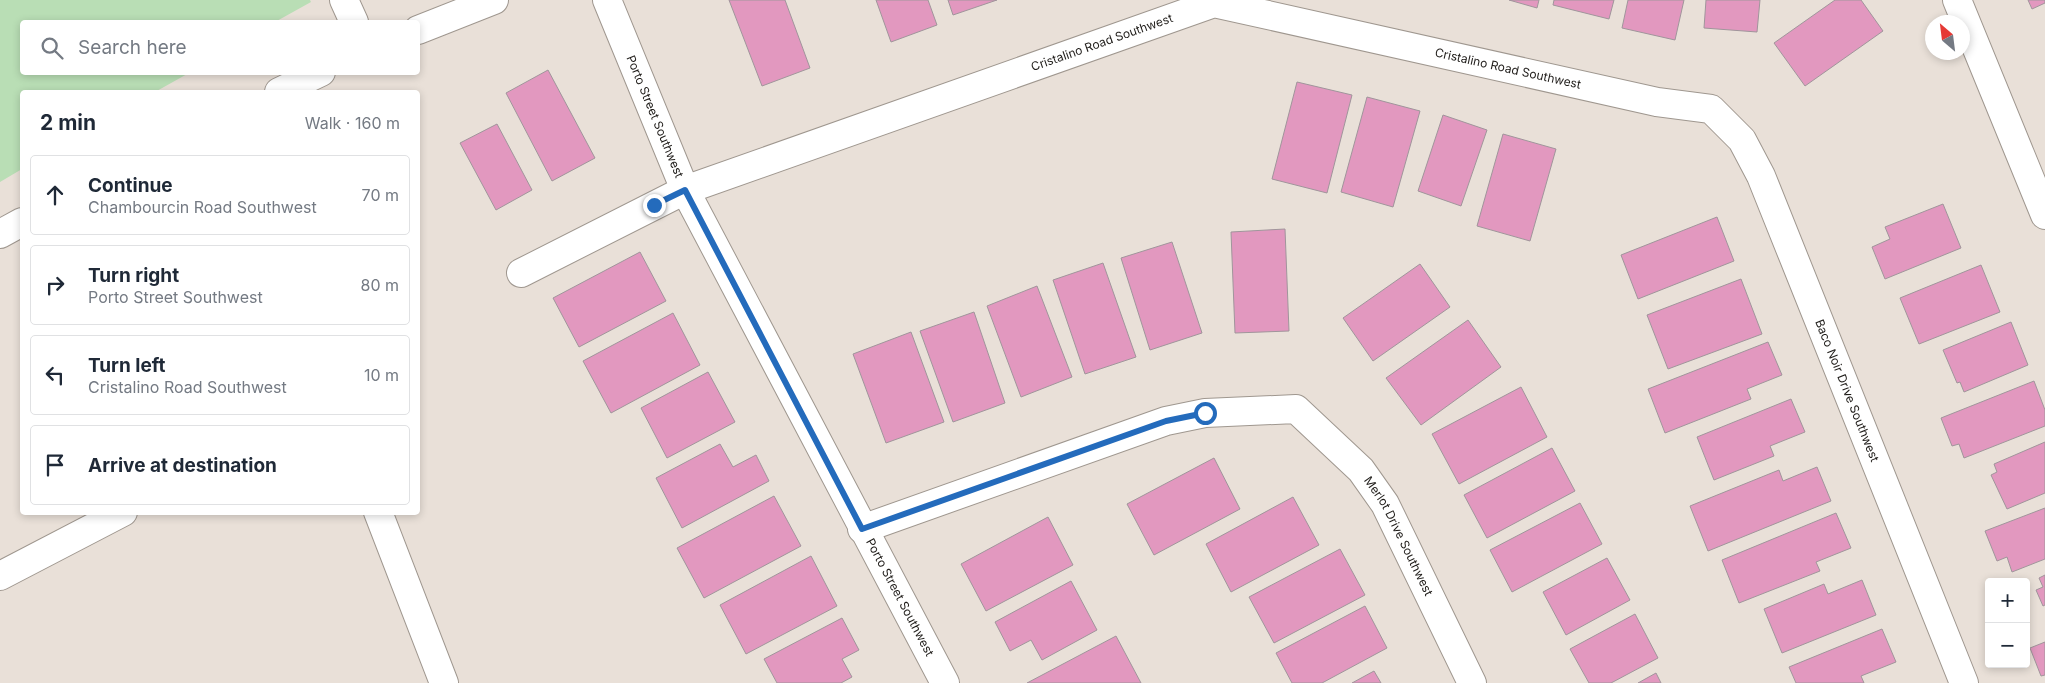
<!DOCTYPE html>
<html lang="en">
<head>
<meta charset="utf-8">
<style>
	:root { --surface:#fff; --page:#f2f2f3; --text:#1f2937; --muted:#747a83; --line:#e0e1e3 }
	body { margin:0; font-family:Inter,sans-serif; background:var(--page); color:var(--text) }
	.controls { position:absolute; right:15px; bottom:15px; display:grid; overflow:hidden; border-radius:5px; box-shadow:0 2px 8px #0003 }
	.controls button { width:45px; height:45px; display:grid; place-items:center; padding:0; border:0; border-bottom:1px solid var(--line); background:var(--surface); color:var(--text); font:25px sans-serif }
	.compass { position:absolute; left:1925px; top:15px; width:45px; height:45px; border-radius:50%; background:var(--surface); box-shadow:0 2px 8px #0003; rotate:332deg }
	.stop { position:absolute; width:15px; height:15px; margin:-11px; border:4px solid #246bbc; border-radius:50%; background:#fff }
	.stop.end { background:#246bbc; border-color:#fff; box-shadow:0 1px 5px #0008 }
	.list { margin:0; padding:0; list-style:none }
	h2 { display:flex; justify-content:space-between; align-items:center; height:65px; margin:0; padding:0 20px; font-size:21px }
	h2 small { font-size:16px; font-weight:400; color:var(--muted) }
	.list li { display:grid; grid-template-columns:32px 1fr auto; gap:15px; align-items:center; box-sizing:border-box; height:80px; margin:0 10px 10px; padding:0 10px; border:1px solid var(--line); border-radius:5px }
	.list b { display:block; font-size:19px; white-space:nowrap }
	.list p { margin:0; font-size:16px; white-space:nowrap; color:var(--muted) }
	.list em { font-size:16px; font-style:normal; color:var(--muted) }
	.icon { flex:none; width:28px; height:28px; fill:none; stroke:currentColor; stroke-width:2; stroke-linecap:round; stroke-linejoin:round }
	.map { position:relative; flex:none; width:2045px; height:683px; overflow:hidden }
	.search { position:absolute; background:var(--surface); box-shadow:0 2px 8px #0003; left:20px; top:20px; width:400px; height:55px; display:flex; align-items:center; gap:12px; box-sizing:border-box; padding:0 18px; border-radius:5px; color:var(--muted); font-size:19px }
	.panel { position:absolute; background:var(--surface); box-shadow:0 2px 8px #0003; left:20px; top:90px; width:400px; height:425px; border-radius:5px }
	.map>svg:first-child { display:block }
	.green { fill:#b9deb5 }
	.building { fill:#e298bf; stroke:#a0959b }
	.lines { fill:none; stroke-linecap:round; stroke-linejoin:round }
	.minor-casing { stroke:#9f978f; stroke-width:30 }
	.minor { stroke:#fff; stroke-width:28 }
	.route { stroke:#246bbc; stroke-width:6 }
	.labels { text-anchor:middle; stroke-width:5; stroke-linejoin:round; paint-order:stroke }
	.street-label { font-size:12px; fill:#1f1c19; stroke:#fff }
</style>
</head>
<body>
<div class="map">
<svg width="2045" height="683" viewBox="0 0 2045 683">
	<rect width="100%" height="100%" fill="#e9e0d8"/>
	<path class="green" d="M 0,0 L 310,0 L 311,2 L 275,22 L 22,22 L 22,72 L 189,73 L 155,92 L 22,92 L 22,169 L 0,182 Z"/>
	<path class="building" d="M 729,0 L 785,0 L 810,68 L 762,86 Z
		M 876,0 L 928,0 L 937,25 L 891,42 Z
		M 948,0 L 997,0 L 953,15 Z
		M 1509,0 L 1539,0 L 1537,8 Z
		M 1554,0 L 1614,0 L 1609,19 L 1553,5 Z
		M 1628,0 L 1684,0 L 1675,40 L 1622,28 Z
		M 1706,0 L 1760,0 L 1757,32 L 1704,28 Z
		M 1835,0 L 1861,0 L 1883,31 L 1805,86 L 1774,43 Z
		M 2028,0 L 2045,0 L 2045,3 L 2032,9 Z
		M 548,70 L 595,158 L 552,181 L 506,93 Z
		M 1297,82 L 1352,95 L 1327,193 L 1272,179 Z
		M 1367,97 L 1420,111 L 1393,207 L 1341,192 Z
		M 1443,115 L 1487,130 L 1461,206 L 1418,191 Z
		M 497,124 L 532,190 L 496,210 L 460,143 Z
		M 1503,134 L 1556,149 L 1530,241 L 1477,226 Z
		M 1943,204 L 1961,248 L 1885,279 L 1872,247 L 1890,239 L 1885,227 Z
		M 1717,217 L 1734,261 L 1638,299 L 1621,255 Z
		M 1285,229 L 1289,331 L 1235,333 L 1231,232 Z
		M 1172,242 L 1202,333 L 1150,350 L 1121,258 Z
		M 640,252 L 666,301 L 579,347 L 553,298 Z
		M 1103,263 L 1136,357 L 1085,374 L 1053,280 Z
		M 1420,264 L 1450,307 L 1373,361 L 1343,318 Z
		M 1981,265 L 2000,312 L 1919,344 L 1900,298 Z
		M 1741,279 L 1762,334 L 1668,369 L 1647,315 Z
		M 1037,286 L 1072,377 L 1021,397 L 987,306 Z
		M 974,312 L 1005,403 L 953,422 L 920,331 Z
		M 673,313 L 700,365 L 611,413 L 583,361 Z
		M 1468,320 L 1501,367 L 1421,425 L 1386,378 Z
		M 2011,322 L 2028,365 L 1964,392 L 1960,382 L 1957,383 L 1943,350 Z
		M 911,332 L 944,422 L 886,443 L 853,354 Z
		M 1768,342 L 1782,375 L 1747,389 L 1751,399 L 1665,433 L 1648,389 Z
		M 708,372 L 735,422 L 667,458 L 641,408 Z
		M 2034,381 L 2045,410 L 2045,426 L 1964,458 L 1959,444 L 1952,446 L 1941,418 Z
		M 1521,387 L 1547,437 L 1459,484 L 1432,434 Z
		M 1791,399 L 1805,432 L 1770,446 L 1774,456 L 1714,480 L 1697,437 Z
		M 2045,442 L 2045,493 L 2007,509 L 1991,475 L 1997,472 L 1994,464 Z
		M 720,444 L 733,467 L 756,455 L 769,481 L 682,528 L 656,478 Z
		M 1552,448 L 1575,491 L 1487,538 L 1464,495 Z
		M 1214,458 L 1240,509 L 1154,555 L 1127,504 Z
		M 1817,467 L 1831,501 L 1708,551 L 1690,506 L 1779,470 L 1783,481 Z
		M 774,496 L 801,546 L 704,598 L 677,548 Z
		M 1293,497 L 1319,545 L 1231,592 L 1206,544 Z
		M 1580,503 L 1602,544 L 1512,592 L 1490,550 Z
		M 2045,508 L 2045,559 L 2012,572 L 2007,557 L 1997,561 L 1985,531 Z
		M 1836,513 L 1851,548 L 1816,562 L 1820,571 L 1739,603 L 1722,560 Z
		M 1048,517 L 1073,565 L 986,611 L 961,564 Z
		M 1340,549 L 1365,595 L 1274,643 L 1249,597 Z
		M 811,556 L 837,606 L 746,654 L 720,605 Z
		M 1607,558 L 1630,600 L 1566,635 L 1543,592 Z
		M 2045,575 L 2045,605 L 2043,606 L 2036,590 L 2043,587 L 2039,578 Z
		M 1862,580 L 1876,615 L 1782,653 L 1764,609 L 1824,584 L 1828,594 Z
		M 1071,581 L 1097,630 L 1042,660 L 1031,640 L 1010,651 L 995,622 Z
		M 1365,606 L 1387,648 L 1322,683 L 1292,683 L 1276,653 Z
		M 1635,614 L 1658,658 L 1611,683 L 1589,683 L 1570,649 Z
		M 842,618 L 859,650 L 842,659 L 852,677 L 841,683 L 777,683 L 764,659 Z
		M 1882,629 L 1896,662 L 1861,676 L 1864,683 L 1796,683 L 1789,667 Z
		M 1116,636 L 1141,683 L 1027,683 Z
		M 2045,642 L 2045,675 L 2041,676 L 2030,648 Z
		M 1374,671 L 1381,683 L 1352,683 Z
		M 1656,673 L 1661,683 L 1638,683 Z"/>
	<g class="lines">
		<g class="minor-casing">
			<g id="minor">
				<path d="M 344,0 L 354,22"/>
				<path id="s1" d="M 607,0 L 685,190 L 945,683"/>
				<path d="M 1957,0 L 2045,215"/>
				<path d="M 418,30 L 494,0"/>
				<path d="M 279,92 L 321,72"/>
				<path d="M 0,234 L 22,222"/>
				<path id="s2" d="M 521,273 L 685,190 L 1214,3 L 1657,102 L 1711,109 L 1742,140 L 1761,176 L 1964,683"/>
				<path d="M 378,512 L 444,683"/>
				<path id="s3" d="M 862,529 L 1166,421 L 1205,413 L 1296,409 L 1361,470 L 1385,504 L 1472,683"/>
				<path d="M 0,576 L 123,512"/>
			</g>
		</g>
		<use href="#minor" class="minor"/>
	</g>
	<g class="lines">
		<path class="route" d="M 654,205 L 685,190 L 862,529 L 1166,421 L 1205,413"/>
	</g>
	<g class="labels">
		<g class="street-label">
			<text dy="4" stroke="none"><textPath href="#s2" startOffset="626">Cristalino Road Southwest</textPath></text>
			<text dy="4" stroke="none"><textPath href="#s2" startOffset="1046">Cristalino Road Southwest</textPath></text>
			<text dy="4" stroke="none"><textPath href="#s1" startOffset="126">Porto Street Southwest</textPath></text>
			<text dy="4" stroke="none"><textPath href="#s2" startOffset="1569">Baco Noir Drive Southwest</textPath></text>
			<text dy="4" stroke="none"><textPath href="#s3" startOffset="619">Merlot Drive Southwest</textPath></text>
			<text dy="4" stroke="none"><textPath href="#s1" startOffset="666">Porto Street Southwest</textPath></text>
		</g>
	</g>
</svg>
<div class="controls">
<button>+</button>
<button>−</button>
</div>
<svg class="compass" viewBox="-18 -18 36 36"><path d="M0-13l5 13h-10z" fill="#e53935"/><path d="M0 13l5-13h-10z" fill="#747a83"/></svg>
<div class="stop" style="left:1205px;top:413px"></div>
<div class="stop end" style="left:654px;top:205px"></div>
<div class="search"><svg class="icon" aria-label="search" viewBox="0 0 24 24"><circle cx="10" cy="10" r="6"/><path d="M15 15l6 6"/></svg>Search here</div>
<section class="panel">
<h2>2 min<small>Walk · 160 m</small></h2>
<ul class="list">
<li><svg class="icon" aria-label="ahead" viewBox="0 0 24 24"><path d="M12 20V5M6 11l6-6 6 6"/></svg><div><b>Continue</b><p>Chambourcin Road Southwest</p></div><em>70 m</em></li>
<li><svg class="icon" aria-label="right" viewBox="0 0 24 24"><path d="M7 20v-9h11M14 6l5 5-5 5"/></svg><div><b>Turn right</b><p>Porto Street Southwest</p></div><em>80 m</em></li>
<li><svg class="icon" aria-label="left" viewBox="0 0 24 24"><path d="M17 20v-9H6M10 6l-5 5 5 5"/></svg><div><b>Turn left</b><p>Cristalino Road Southwest</p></div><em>10 m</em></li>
<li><svg class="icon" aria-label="arrive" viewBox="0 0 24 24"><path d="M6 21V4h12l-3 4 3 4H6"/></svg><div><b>Arrive at destination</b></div></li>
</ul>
</section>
</div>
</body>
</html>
